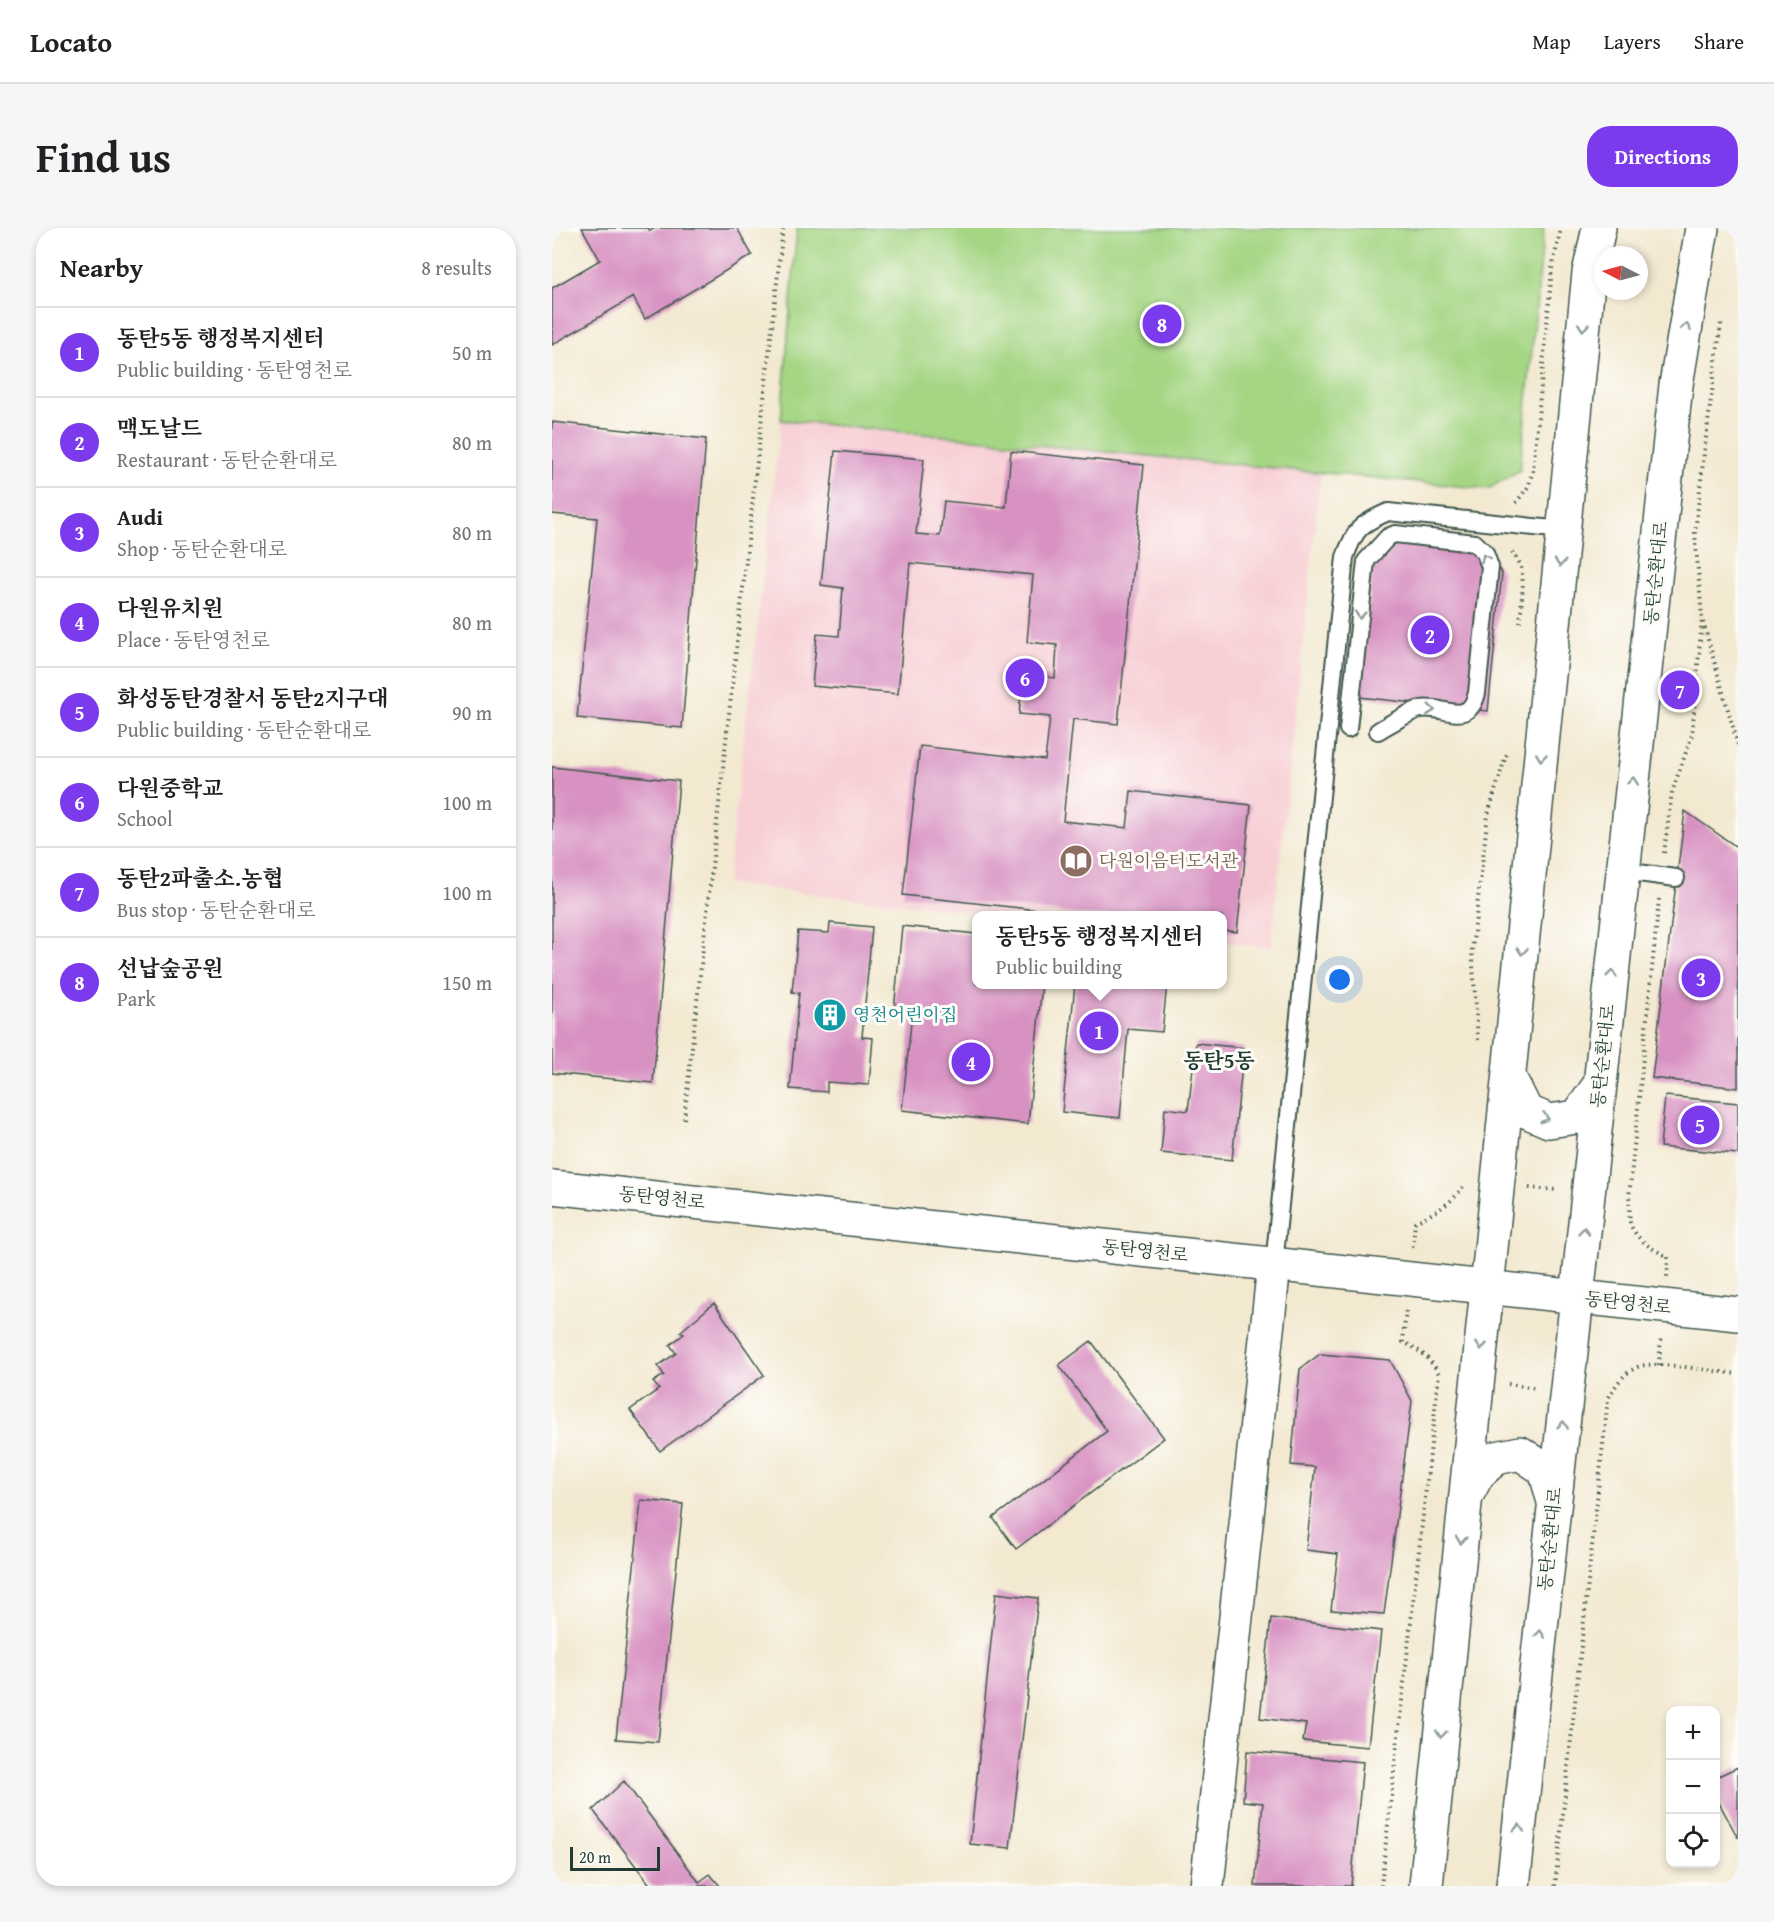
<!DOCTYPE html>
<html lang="en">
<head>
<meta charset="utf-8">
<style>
	:root { --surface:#fff; --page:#f6f6f6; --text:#202124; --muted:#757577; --line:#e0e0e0; --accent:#7c3aed }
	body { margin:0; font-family:"Gentium Book Plus","Noto Serif KR",serif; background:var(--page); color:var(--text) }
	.controls { position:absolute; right:18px; bottom:18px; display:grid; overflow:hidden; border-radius:12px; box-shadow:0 3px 9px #0003 }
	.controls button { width:54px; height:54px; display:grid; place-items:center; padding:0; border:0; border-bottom:2px solid var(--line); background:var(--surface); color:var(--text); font:30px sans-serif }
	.compass { position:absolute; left:1042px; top:18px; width:54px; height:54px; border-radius:50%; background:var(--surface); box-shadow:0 3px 9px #0003; rotate:276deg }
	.scale { position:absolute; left:18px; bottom:15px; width:90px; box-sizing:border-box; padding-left:6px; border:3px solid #1f3d34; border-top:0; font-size:16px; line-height:21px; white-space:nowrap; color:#1f3d34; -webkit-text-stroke:4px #fdfcf7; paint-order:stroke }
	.you { position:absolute; left:788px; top:752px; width:21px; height:21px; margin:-15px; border:4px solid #fff; border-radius:50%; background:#1a73e8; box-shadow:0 0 0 9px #1a73e833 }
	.badge { display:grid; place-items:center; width:39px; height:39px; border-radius:50%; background:var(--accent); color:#fff; font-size:20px; font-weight:700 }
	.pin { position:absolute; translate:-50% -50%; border:3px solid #fff; box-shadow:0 2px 6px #0006 }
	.popup { position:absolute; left:420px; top:683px; width:255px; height:78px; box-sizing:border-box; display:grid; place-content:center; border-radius:12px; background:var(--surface); filter:drop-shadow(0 2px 4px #0005); font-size:20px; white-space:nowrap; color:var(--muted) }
	.popup b { font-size:22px; color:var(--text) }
	.popup::after { content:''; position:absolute; left:50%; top:100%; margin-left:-12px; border:12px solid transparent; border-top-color:var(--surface) }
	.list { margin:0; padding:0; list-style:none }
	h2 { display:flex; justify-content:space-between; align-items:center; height:78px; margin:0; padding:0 24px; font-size:26px }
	h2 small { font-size:20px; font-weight:400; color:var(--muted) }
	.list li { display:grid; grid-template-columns:39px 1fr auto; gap:18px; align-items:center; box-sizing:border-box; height:90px; padding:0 24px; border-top:2px solid var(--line) }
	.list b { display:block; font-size:22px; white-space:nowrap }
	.list p { margin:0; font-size:20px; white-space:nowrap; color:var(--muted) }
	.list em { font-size:20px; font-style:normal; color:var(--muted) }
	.icon { flex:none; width:33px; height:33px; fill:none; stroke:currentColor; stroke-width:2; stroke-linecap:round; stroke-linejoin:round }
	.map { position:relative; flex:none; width:1186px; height:1658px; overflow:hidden; border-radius:24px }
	header { display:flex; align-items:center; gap:36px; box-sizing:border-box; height:84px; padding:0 30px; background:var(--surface); border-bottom:2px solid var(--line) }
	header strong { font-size:28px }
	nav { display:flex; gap:33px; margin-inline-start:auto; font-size:21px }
	.intro { display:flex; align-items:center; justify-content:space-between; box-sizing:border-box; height:144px; padding:0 36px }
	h1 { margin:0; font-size:42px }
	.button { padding:15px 27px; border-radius:24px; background:var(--accent); color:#fff; font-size:21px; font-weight:700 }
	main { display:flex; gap:36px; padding:0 36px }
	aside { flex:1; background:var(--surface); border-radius:24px; box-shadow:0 3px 9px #0003 }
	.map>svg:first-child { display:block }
	.built { fill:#f7cfd5 }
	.green { fill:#a5d684; stroke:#628a5c; stroke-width:1.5 }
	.building { fill:#d892c2 }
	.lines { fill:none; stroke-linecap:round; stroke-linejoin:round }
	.lane-casing { stroke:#3f574c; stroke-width:20 }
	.street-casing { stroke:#3f574c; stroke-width:36 }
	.secondary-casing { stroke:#3f574c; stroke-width:36 }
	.path { stroke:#3f574c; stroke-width:4; stroke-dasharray:1.5 4.5; stroke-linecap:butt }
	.lane { stroke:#fff; stroke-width:16 }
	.street { stroke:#fff; stroke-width:33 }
	.secondary { stroke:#fff; stroke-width:33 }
	.oneway { stroke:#8f9e9a }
	.labels { text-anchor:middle; stroke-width:6; stroke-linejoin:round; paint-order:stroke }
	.street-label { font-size:18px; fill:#1f3d34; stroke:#fdfcf7 }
	.education-label { font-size:18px; fill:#785e54; stroke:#fdfcf7; text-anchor:start }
	.culture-label { font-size:18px; fill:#0d838f; stroke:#fdfcf7; text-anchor:start }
	.quarter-label { font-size:21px; font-weight:bold; fill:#1f3d34; stroke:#fdfcf7 }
</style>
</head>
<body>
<header>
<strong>Locato</strong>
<nav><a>Map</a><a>Layers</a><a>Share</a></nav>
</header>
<div class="intro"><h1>Find us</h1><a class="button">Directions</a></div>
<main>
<aside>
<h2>Nearby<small>8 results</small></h2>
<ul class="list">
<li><span class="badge">1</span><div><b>동탄5동 행정복지센터</b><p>Public building · 동탄영천로</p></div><em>50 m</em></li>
<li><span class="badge">2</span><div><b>맥도날드</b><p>Restaurant · 동탄순환대로</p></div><em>80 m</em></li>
<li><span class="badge">3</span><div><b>Audi</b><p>Shop · 동탄순환대로</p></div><em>80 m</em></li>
<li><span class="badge">4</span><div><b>다원유치원</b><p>Place · 동탄영천로</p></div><em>80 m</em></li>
<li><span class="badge">5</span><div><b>화성동탄경찰서 동탄2지구대</b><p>Public building · 동탄순환대로</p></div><em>90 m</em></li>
<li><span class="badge">6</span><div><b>다원중학교</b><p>School</p></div><em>100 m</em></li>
<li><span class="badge">7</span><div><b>동탄2파출소.농협</b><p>Bus stop · 동탄순환대로</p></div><em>100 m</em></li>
<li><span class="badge">8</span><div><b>선납숲공원</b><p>Park</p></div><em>150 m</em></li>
</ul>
</aside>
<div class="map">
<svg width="1186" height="1658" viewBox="0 0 1186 1658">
	<rect width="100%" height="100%" fill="#fdfcf7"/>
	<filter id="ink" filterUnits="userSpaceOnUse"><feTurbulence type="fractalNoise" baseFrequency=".0167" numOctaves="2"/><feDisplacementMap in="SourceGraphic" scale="12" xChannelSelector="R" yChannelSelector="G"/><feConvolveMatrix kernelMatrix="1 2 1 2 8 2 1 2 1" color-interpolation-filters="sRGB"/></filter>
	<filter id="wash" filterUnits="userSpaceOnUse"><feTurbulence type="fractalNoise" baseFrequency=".008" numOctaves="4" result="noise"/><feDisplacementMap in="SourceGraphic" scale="24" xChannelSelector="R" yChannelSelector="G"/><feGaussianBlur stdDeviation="1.35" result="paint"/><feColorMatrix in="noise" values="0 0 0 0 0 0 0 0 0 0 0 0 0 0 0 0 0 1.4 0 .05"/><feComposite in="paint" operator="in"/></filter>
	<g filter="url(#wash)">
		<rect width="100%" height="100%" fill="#f3e9d1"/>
		<path class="built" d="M 229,192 L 769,244 L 719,719 L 670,714 L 670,688 L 447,687 L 175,656 Z"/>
		<path class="green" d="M 245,0 L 992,0 L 968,242 L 936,261 L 229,192 Z"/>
		<g id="blocks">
			<path class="building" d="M 30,0 L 96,0 L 98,3 L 103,0 L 185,0 L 200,27 L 93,91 L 81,69 L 0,117 L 0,60 L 48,32 Z
				M 0,194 L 154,211 L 130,500 L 25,490 L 45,290 L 0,286 Z
				M 283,223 L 372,231 L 364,306 L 388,308 L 392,273 L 454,279 L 459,223 L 592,237 L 566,496 L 521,491 L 511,593 L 575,600 L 579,563 L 699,577 L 685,704 L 670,702 L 670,688 L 540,688 L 351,667 L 368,518 L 493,532 L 498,489 L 467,486 L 471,446 L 503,450 L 505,417 L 475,414 L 481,347 L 358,335 L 346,466 L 260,458 L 265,406 L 287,408 L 291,360 L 269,357 Z
				M 848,311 L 935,320 L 950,345 L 936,483 L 807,469 L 821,335 Z
				M 0,539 L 127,553 L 101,855 L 0,845 Z
				M 1133,583 L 1186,620 L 1186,860 L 1100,850 Z
				M 278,695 L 320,699 L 310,809 L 321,810 L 317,857 L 275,854 L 275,864 L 238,861 L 247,765 L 240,764 L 246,703 L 277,705 Z
				M 350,698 L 424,706 L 424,756 L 490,756 L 476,896 L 350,882 L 360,785 L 342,783 Z
				M 523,756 L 615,756 L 610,804 L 576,801 L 568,890 L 510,884 Z
				M 644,815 L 692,820 L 680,932 L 609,925 L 613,880 L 636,883 Z
				M 1113,868 L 1186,875 L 1186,926 L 1108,919 Z
				M 162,1075 L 212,1147 L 108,1223 L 78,1182 L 107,1161 L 101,1154 L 112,1147 L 106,1138 L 124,1125 L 118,1117 L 132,1106 L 128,1104 Z
				M 539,1113 L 612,1210 L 464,1321 L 441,1290 L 555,1203 L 507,1137 Z
				M 768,1126 L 838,1132 L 860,1173 L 832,1386 L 779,1382 L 786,1326 L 754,1322 L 763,1239 L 739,1237 L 748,1141 Z
				M 89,1272 L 131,1276 L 106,1514 L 64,1511 Z
				M 444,1365 L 486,1370 L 458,1620 L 418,1616 Z
				M 719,1390 L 829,1403 L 816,1519 L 751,1513 L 754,1496 L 708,1490 Z
				M 695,1523 L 811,1534 L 799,1658 L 703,1658 L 711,1575 L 691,1573 Z
				M 1186,1539 L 1186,1610 L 1164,1569 L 1164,1549 Z
				M 72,1553 L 147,1654 L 158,1646 L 168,1658 L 99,1658 L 41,1582 Z"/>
		</g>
	</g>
	<g filter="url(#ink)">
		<use href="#blocks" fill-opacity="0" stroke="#3f574c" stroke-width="1.5"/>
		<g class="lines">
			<g class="lane-casing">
				<path id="lane" d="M 796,501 L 814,333 L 836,309 L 843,306 L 923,315 L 933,325 L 938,339 L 925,465 C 916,500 893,477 869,481 C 860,482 835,498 826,503
					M 1071,643 L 1124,650
					M 722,1037 L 793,329 C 803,301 808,296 836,284 L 1011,302"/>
			</g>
			<g class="street-casing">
				<path id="street" d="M 655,1658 L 722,1037"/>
			</g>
			<g class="secondary-casing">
				<path id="secondary" d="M 957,849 L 974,883 L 997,893 L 1025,889 L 1048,856
					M 0,959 L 1186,1086
					M 914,1268 L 926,1246 L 944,1230 L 968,1225 L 993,1242 L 1002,1274
					M 874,1658 L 976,658 L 1037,45 L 1047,0
					M 961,1658 L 1124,157 L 1150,0"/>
			</g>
			<path class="path" d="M 964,275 L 976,259 L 981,243 L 1000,41 L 1009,0
				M 960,324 L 969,337 L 971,356 L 968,394
				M 1151,394 L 1186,517
				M 1112,625 L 1120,564 L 1140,507 L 1150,390 L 1143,305 L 1153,217 L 1169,95
				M 1107,671 L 1077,969 C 1078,977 1077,986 1078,994 C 1082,1011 1102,1022 1116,1029 L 1115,1049
				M 926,812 L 920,722 L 936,586 L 955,524
				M 132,891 L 231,0
				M 977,960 L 1006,962
				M 861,1019 L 863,994 C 884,984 900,976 912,957
				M 1107,1137 L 1109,1110
				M 956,1156 L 985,1160
				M 829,1658 L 887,1146 C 878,1130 868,1122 851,1114 L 854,1080
				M 1003,1658 L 1056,1171 C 1064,1156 1072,1144 1088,1138 C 1105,1133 1165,1144 1186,1146"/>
			<use href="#lane" class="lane"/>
			<use href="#street" class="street"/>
			<use href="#secondary" class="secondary"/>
		</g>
		<defs><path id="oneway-chevron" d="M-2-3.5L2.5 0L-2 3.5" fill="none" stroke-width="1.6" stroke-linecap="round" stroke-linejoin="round" transform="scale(1.5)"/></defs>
		<g class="oneway">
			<use href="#oneway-chevron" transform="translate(1031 99) rotate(96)"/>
			<use href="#oneway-chevron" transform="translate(1134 99) rotate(-81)"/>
			<use href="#oneway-chevron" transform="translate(933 330) rotate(-115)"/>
			<use href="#oneway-chevron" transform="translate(1008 335) rotate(96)"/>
			<use href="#oneway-chevron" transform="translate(808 387) rotate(96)"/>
			<use href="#oneway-chevron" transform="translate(879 482) rotate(7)"/>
			<use href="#oneway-chevron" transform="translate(989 529) rotate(96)"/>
			<use href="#oneway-chevron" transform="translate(1081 553) rotate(-84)"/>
			<use href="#oneway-chevron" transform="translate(970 723) rotate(96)"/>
			<use href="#oneway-chevron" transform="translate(1060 746) rotate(-84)"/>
			<use href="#oneway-chevron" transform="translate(993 890) rotate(16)"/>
			<use href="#oneway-chevron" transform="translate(1032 1003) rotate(-84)"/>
			<use href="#oneway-chevron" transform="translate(929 1118) rotate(96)"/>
			<use href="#oneway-chevron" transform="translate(1011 1197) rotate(-84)"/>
			<use href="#oneway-chevron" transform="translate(909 1312) rotate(96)"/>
			<use href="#oneway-chevron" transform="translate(988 1406) rotate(-84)"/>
			<use href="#oneway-chevron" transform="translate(889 1506) rotate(96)"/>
			<use href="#oneway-chevron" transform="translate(967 1600) rotate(-84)"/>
		</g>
	</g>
	<defs>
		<g id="library-disc" transform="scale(1.725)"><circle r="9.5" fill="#8d6e63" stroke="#fdfcf7"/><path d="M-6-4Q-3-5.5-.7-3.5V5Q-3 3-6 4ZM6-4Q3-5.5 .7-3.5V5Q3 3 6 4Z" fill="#fff"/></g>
		<g id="building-disc" transform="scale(1.725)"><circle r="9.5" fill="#0f9aa8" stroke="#fdfcf7"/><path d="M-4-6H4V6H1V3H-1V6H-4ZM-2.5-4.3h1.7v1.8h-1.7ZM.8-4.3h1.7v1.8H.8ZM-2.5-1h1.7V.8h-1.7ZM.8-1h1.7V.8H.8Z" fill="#fff"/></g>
	</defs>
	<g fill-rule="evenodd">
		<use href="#library-disc" x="524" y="633"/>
		<use href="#building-disc" x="278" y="787"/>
	</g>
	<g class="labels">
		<g class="street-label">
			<text transform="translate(1104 345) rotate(-84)" y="6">동탄순환대로</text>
			<text transform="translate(1051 828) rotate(-84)" y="6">동탄순환대로</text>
			<text transform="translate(110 970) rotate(6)" y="6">동탄영천로</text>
			<text transform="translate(593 1023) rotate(6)" y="6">동탄영천로</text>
			<text transform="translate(1076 1075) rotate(6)" y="6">동탄영천로</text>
			<text transform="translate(998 1311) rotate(-84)" y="6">동탄순환대로</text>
		</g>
		<g class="education-label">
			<text x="547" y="639">다원이음터도서관</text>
		</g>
		<g class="culture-label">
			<text x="301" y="793">영천어린이집</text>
		</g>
		<g class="quarter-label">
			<text x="667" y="840">동탄5동</text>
		</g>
	</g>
</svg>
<div class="controls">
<button>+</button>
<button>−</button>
<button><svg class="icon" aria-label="locate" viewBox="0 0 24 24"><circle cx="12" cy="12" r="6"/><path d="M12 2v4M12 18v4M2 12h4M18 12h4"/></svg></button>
</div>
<svg class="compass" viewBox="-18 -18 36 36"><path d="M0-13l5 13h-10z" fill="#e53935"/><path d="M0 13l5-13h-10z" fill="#757577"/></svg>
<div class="scale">20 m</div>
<div class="you"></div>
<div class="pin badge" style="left:547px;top:803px">1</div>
<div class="popup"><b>동탄5동 행정복지센터</b>Public building</div>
<div class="pin badge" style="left:878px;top:407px">2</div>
<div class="pin badge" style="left:1149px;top:750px">3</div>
<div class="pin badge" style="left:419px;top:834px">4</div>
<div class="pin badge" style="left:1148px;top:897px">5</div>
<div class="pin badge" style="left:473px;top:450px">6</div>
<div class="pin badge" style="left:1128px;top:462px">7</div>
<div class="pin badge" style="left:610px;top:96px">8</div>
</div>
</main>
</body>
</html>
